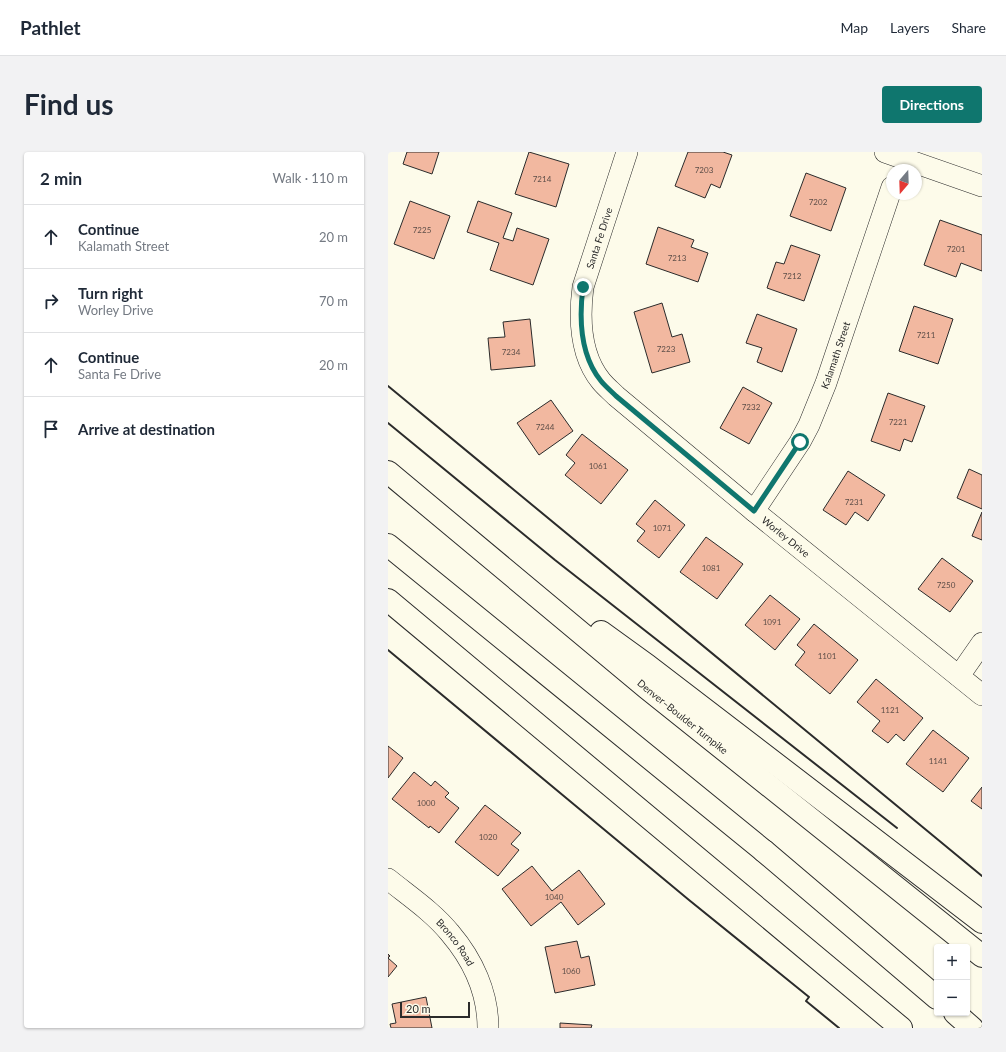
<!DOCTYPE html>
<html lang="en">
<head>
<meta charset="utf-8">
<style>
	:root { --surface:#fff; --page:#f2f2f3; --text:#1f2937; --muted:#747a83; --line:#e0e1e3; --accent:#0f766e }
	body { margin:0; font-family:Lato,sans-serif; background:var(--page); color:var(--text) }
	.controls { position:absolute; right:12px; bottom:12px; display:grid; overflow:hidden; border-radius:4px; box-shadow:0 1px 3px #0004 }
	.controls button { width:36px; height:36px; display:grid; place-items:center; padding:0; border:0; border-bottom:1px solid var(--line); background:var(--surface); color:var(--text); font:20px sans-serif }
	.compass { position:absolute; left:498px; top:12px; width:36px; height:36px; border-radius:50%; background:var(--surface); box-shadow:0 1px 3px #0004; rotate:199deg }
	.scale { position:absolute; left:12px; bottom:10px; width:70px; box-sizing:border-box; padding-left:4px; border:2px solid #2b2b2b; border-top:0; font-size:11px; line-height:14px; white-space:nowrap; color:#2b2b2b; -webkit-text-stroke:3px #fdfbea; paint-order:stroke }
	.stop { position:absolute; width:12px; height:12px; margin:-9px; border:3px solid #0f766e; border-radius:50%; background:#fff }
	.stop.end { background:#0f766e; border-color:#fff; box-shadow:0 1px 4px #0008 }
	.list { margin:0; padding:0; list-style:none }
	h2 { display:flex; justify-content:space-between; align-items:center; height:52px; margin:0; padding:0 16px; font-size:17px }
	h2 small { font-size:13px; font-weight:400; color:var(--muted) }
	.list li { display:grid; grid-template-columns:26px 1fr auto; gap:12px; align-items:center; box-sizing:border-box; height:64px; padding:0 16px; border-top:1px solid var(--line) }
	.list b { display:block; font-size:15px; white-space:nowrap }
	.list p { margin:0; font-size:13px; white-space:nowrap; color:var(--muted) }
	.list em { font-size:13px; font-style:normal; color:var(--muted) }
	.icon { flex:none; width:22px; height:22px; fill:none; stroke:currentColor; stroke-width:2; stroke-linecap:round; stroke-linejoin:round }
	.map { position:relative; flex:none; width:594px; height:876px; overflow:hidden; border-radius:4px }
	header { display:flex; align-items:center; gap:24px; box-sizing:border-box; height:56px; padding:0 20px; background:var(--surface); border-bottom:1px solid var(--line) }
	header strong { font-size:19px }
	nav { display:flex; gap:22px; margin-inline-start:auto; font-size:14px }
	.intro { display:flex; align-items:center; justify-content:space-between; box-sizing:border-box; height:96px; padding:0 24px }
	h1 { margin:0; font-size:28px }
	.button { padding:10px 18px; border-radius:4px; background:var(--accent); color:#fff; font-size:14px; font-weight:700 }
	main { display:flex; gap:24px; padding:0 24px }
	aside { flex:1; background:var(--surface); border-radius:4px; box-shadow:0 1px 3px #0004 }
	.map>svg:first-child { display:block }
	.building { fill:#f2b8a0; stroke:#2b2b2b }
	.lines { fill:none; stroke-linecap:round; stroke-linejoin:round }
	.minor-casing { stroke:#2b2b2b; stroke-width:22 }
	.trunk-casing { stroke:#2b2b2b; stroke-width:24 }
	.motorway-casing { stroke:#2b2b2b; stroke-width:24 }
	.minor { stroke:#fdfbea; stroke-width:21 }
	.trunk { stroke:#fdfbea; stroke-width:22 }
	.motorway { stroke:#fdfbea; stroke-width:22 }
	.wall { stroke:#2b2b2b; stroke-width:2 }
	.route { stroke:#0f766e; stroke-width:5 }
	.labels { text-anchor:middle; stroke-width:3; stroke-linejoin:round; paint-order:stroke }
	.number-label { font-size:8px; fill:#5d4e48 }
	.street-label { font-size:10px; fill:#2b2b2b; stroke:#fdfbea }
</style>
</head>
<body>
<header>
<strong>Pathlet</strong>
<nav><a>Map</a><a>Layers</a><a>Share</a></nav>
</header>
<div class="intro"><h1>Find us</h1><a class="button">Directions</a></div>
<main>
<aside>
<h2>2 min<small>Walk · 110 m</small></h2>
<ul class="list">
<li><svg class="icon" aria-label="ahead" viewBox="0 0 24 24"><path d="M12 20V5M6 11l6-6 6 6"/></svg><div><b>Continue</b><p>Kalamath Street</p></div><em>20 m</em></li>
<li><svg class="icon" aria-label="right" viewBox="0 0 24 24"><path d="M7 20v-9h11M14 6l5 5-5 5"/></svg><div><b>Turn right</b><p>Worley Drive</p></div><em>70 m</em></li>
<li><svg class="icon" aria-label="ahead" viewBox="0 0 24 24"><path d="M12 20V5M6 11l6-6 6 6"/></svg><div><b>Continue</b><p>Santa Fe Drive</p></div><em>20 m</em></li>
<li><svg class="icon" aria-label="arrive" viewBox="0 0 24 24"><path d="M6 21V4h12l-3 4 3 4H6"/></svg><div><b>Arrive at destination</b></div></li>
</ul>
</aside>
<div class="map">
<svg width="594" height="876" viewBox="0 0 594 876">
	<rect width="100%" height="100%" fill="#fdfbea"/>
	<path class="building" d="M 19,0 L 51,0 L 44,22 L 15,12 Z
		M 141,0 L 181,12 L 168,55 L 127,42 Z
		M 300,0 L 335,0 L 344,3 L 332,36 L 323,32 L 317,46 L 287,34 Z
		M 418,21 L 458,36 L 443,79 L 402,64 Z
		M 22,49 L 62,64 L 46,107 L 6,92 Z
		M 90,49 L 124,61 L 115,86 L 125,89 L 129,76 L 161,87 L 145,133 L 102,118 L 111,91 L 79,80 Z
		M 552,68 L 594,83 L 594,119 L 573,111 L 568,125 L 536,113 Z
		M 270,75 L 306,88 L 303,95 L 320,101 L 310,130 L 258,112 Z
		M 403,93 L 432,103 L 416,149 L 379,136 L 388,110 L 396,112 Z
		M 274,151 L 284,185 L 294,182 L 302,210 L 264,221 L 246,160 Z
		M 526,154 L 565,167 L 550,212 L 511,199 Z
		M 369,162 L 409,177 L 394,220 L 369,210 L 374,196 L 358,191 Z
		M 142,167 L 147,214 L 103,218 L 100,186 L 117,185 L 115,170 Z
		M 355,235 L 384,251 L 361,292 L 332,276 Z
		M 500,241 L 537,254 L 524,290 L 516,287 L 512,299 L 483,289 Z
		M 163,248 L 185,279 L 151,303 L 129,271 Z
		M 194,282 L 240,318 L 213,352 L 177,323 L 187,311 L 178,303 Z
		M 581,317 L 594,323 L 594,357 L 569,346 Z
		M 460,319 L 497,343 L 480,369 L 467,360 L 458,373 L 435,358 Z
		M 267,348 L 297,373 L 271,406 L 249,389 L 257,379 L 248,372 Z
		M 594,360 L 594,388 L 584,384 Z
		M 318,385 L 355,412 L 329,447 L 292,420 Z
		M 554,406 L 585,429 L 562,460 L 530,437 Z
		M 382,443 L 412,467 L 387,498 L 357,473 Z
		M 426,472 L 470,508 L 442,542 L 407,513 L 417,500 L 409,493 Z
		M 488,527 L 535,566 L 516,589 L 508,582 L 500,591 L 484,579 L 492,569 L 469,550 Z
		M 545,578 L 581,606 L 555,640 L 518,612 Z
		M 0,594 L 15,606 L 0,626 Z
		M 26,620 L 43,634 L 47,629 L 61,641 L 57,645 L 71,656 L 51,681 L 42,674 L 41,676 L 4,647 Z
		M 594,635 L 594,657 L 583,649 Z
		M 97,653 L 133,681 L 123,692 L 131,698 L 110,724 L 67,690 Z
		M 144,714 L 164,739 L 191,718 L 217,752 L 190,773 L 173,750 L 143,774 L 114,737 Z
		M 189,789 L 193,806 L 201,804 L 207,833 L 167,841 L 157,795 Z
		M 0,802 L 2,804 L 0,806 L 9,814 L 0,825 Z
		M 38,845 L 44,876 L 3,876 L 2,872 L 8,871 L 4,852 Z
		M 172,871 L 204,873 L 203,876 L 172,876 Z"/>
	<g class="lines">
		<g class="minor-casing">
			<g id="minor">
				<path id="s1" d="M 239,0 L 195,135 C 191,166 192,203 213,229 C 217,234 223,239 228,244 L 366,359 L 594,543"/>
				<path d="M 497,0 L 594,34"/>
				<path id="s2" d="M 366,359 L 412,290 L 421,273 L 438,231 L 504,35"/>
				<path d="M 571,524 L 594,491"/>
				<path id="s3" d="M 0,727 C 21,744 45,760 62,781 C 85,808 100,841 100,876"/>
			</g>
		</g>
		<g class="trunk-casing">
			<path id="trunk" d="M 0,393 L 376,699"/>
		</g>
		<g class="motorway-casing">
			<g id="motorway">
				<path id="s4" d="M 0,320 L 259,536 L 594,804"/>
				<path d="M 0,448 L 513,876"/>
				<path d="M 213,480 L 260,514 L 594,770"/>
				<path d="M 376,699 L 549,846"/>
				<path d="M 567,861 L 584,876"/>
			</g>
		</g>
		<use href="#minor" class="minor"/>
		<use href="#trunk" class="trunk"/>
		<use href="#motorway" class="motorway"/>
		<path class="wall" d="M 0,234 L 594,724
			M 0,271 L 167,408 L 509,676
			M 0,498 L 301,748 L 421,845 L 418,849 L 451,876"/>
	</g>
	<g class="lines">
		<path class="route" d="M 195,135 C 191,166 192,203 213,229 C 217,234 223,239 228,244 L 366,359 L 412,290"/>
	</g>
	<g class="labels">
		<g class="number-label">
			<text x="316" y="21">7203</text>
			<text x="154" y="30">7214</text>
			<text x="430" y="53">7202</text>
			<text x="34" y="81">7225</text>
			<text x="568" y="100">7201</text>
			<text x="289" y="109">7213</text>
			<text x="404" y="127">7212</text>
			<text x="538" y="186">7211</text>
			<text x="278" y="200">7223</text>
			<text x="123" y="203">7234</text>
			<text x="363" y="258">7232</text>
			<text x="510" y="273">7221</text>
			<text x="157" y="278">7244</text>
			<text x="210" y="317">1061</text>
			<text x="466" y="353">7231</text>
			<text x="274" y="379">1071</text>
			<text x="323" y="419">1081</text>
			<text x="558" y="436">7250</text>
			<text x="384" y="473">1091</text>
			<text x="439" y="507">1101</text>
			<text x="502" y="561">1121</text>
			<text x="550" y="612">1141</text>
			<text x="38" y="654">1000</text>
			<text x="100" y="688">1020</text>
			<text x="166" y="748">1040</text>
			<text x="183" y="822">1060</text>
		</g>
		<g class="street-label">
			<text transform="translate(211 86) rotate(-72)" y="4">Santa Fe Drive</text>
			<text dy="4" stroke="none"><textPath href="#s2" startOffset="177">Kalamath Street</textPath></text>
			<text dy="4" stroke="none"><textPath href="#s1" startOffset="482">Worley Drive</textPath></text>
			<text dy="4" stroke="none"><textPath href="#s4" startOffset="383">Denver–Boulder Turnpike</textPath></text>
			<text dy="4" stroke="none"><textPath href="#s3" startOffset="93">Bronco Road</textPath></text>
		</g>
	</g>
</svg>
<div class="controls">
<button>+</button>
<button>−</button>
</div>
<svg class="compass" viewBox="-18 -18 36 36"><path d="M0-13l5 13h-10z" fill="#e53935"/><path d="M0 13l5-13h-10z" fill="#747a83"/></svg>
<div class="scale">20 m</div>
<div class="stop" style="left:412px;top:290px"></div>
<div class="stop end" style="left:195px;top:135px"></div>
</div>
</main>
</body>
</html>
